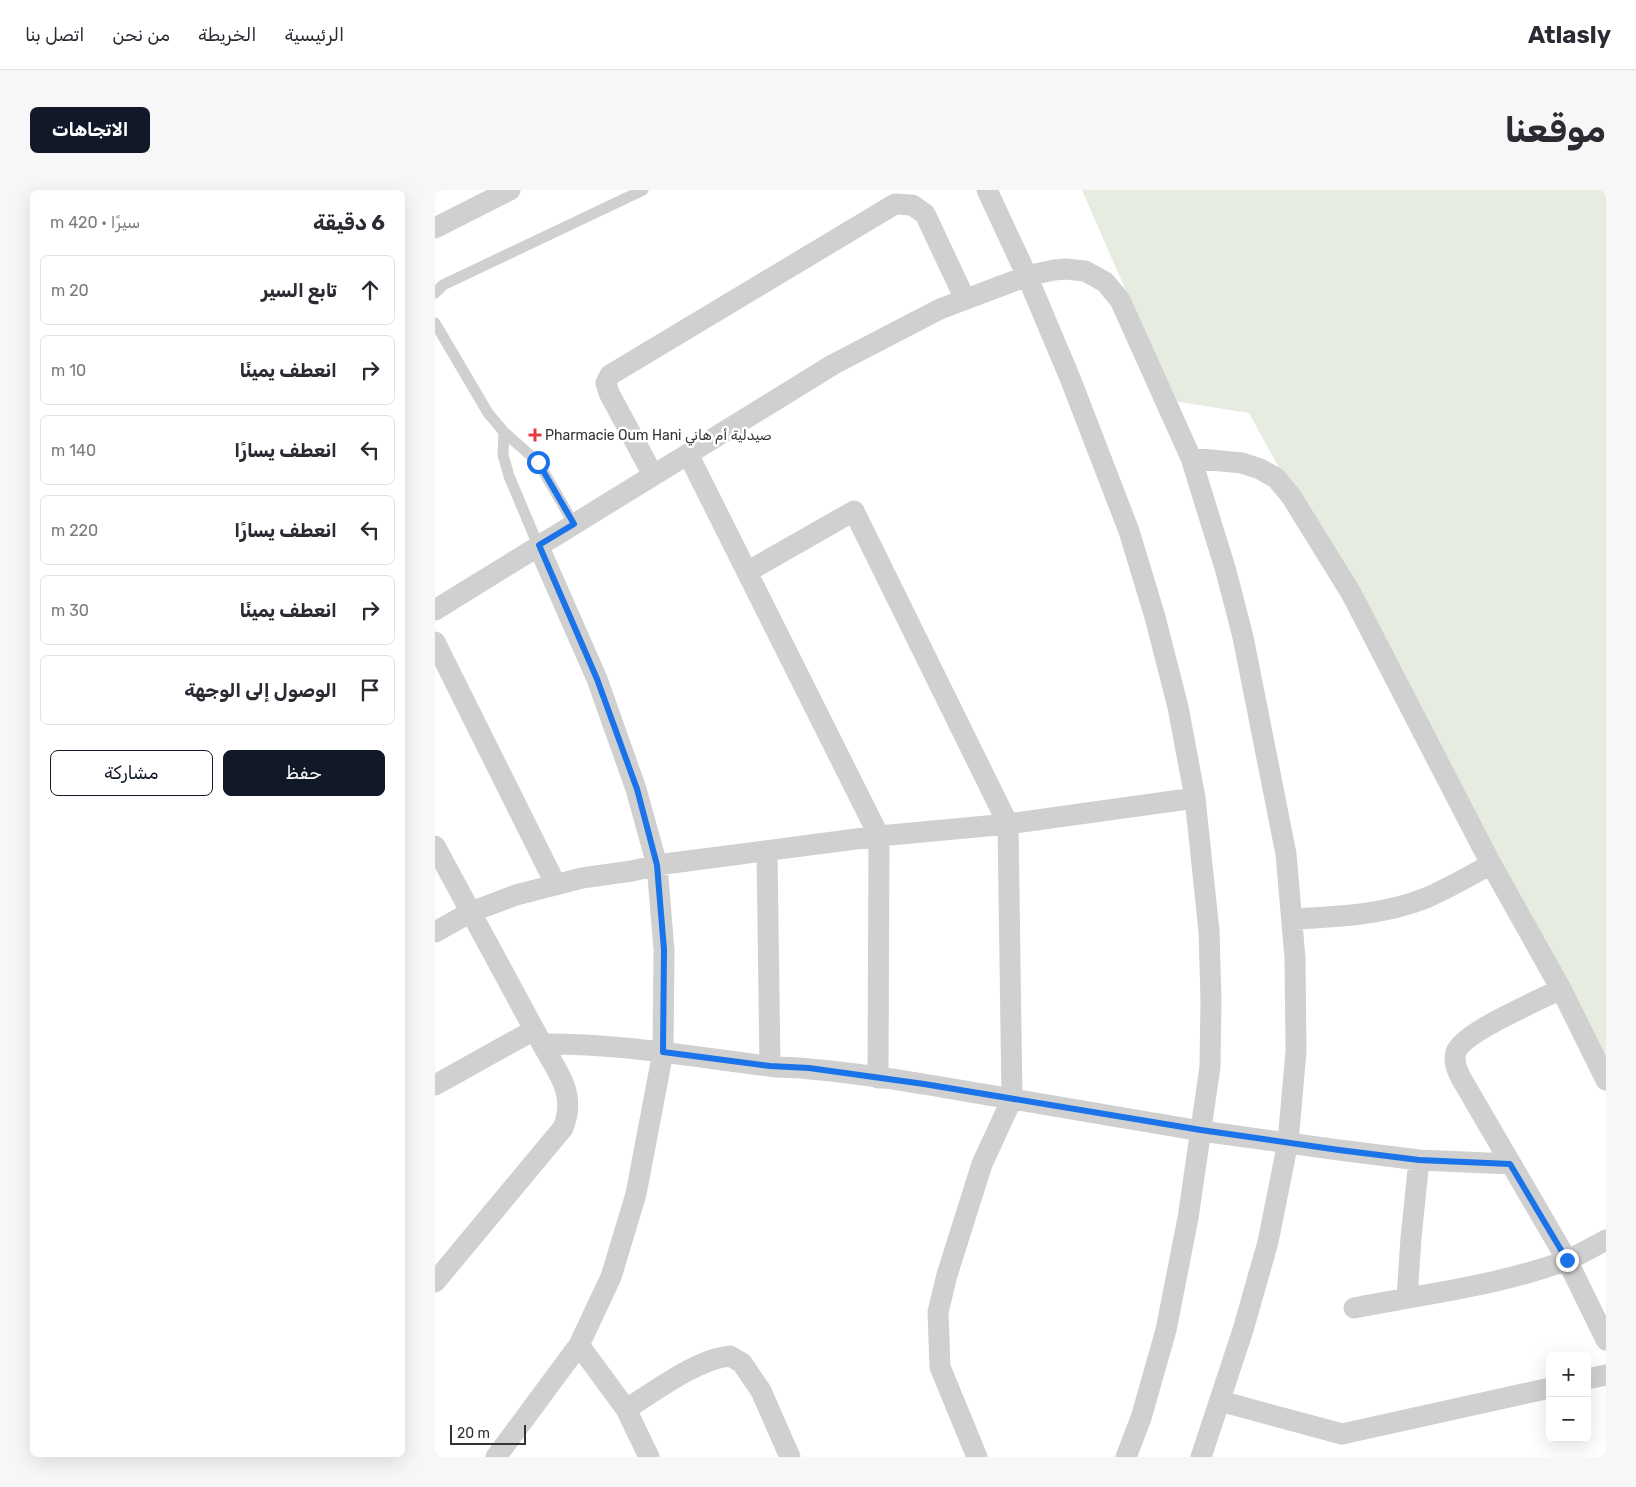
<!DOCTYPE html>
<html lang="ar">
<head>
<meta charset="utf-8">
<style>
	:root { --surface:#fff; --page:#f7f7f7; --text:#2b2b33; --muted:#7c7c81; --line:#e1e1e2; --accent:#111827 }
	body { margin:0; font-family:Rubik,Vazirmatn,sans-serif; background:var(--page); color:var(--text); direction:rtl }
	.controls { position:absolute; right:15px; bottom:15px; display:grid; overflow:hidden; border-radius:8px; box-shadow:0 5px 20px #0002 }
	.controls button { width:45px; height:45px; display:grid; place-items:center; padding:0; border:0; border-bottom:1px solid var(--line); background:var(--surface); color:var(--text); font:25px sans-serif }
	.scale { position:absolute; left:15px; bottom:12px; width:76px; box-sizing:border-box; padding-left:5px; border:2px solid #333; border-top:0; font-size:14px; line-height:18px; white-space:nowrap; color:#333; -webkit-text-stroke:4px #fff; paint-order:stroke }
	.stop { position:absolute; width:15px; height:15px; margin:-11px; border:4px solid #1a73e8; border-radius:50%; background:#fff }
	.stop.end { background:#1a73e8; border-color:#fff; box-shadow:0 1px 5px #0008 }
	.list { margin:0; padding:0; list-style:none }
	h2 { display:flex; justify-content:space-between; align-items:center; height:65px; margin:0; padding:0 20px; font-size:21px }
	h2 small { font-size:16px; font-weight:400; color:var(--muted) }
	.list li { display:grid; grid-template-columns:32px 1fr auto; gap:15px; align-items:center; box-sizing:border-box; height:70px; margin:0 10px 10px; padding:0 10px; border:1px solid var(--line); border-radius:8px }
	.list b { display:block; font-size:19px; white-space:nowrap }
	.list em { font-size:16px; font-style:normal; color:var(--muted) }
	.actions { display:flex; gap:10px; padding:15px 20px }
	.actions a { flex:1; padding:11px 0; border:1px solid var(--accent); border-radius:8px; text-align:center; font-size:18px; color:var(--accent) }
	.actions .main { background:var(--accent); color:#fff }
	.icon { flex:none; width:28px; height:28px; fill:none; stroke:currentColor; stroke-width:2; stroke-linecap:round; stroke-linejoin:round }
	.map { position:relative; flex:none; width:1171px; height:1267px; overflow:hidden; direction:ltr; border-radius:8px }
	header { display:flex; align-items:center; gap:30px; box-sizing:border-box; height:70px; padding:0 25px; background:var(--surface); border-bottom:1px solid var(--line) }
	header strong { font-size:24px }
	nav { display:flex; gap:28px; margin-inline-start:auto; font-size:18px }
	.intro { display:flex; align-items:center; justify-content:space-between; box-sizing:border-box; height:120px; padding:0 30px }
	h1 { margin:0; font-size:35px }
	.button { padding:12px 22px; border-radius:8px; background:var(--accent); color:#fff; font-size:18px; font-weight:700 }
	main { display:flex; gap:30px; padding:0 30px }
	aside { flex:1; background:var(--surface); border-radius:8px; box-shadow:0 5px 20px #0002 }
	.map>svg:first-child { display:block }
	.green { fill:#e6ecdf }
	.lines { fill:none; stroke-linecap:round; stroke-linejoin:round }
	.service { stroke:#d0d0d0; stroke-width:11 }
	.minor { stroke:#d0d0d0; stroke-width:21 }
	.route { stroke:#1a73e8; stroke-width:6 }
	.poi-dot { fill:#e63946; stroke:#fff; stroke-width:2 }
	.labels { text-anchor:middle; stroke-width:5; stroke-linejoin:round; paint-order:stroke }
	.poi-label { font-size:14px; fill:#333; stroke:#fff; text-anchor:start }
</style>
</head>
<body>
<header>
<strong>Atlasly</strong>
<nav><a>الرئيسية</a><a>الخريطة</a><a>من نحن</a><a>اتصل بنا</a></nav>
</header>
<div class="intro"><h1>موقعنا</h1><a class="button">الاتجاهات</a></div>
<main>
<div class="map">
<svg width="1171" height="1267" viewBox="0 0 1171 1267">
	<rect width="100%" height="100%" fill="#fff"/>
	<path class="green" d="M 647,0 L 1171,0 L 1171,873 L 814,223 L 739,211 Z"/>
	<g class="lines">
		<path class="service" d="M 0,103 L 8,95 L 208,0
			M 0,133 L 53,223 L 69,242 L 103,272 L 139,334
			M 69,242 L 68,265 L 74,286 L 103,355"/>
		<path class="minor" d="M 552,0 L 592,86 L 635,188 L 694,341 L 720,427 L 743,517 L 760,608 L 774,741 L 776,810 L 775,877 L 753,1028 L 731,1140 L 706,1228 L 691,1267
			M 0,38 L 75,0
			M 253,264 L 444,646 L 443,888
			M 756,268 L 807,273 L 825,279 L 841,288 L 856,306 L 916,403 L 1056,674 L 1126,799 L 1171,890
			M 218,285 L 174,203 L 171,193 L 175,185 L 460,14 L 477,15 L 490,24 L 530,109
			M 312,382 L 419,321 L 573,634 L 577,909 L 766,941 L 904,960 L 984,970 L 1075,974
			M 0,420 L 399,174 L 505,119 L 592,86 L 619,80 L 631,79 L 650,81 L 670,92 L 685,110 L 756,268 L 791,381 L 808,447 L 851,664 L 860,768 L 861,861 L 853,952 L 833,1052 L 808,1140 L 766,1267
			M 0,452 L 121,695
			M 0,656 L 107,854 C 183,853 258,867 333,876 C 347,878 361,877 375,879 C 443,885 510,898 577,909 L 547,974 L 512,1085 L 503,1122 L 505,1177 L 542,1267
			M 332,662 L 335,876
			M 857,729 C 901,727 949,725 991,708 C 1014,698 1035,686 1056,674
			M 0,742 L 36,722 L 81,705 L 147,688 L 197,681 L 222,675 L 444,646 L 573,634 L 760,608
			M 1126,799 C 1105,810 1028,842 1021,862 C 1018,871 1022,880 1026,888 L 1132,1070 L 1171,1150
			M 0,895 L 99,840
			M 0,1092 L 128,938 C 142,904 123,883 107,854
			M 972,1108 L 976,1048 L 984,970
			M 919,1118 C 989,1104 1062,1096 1130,1071 C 1144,1065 1158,1057 1171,1050
			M 144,1155 L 191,1219 L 214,1267
			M 1152,1189 L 1171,1185
			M 785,1211 L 907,1244 L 1115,1198
			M 191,1219 C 219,1202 262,1169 295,1166 L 307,1173 L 326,1201 L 355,1267
			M 61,1267 L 144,1155 L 176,1087 L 201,1004 L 228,862 L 229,760 L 222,675 L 201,599 L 162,489 L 103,355"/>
	</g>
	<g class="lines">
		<path class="route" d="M 103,272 L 139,334 L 104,355 L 162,489 L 202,599 L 222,675 L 229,760 L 228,862 L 335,876 L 374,878 L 489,894 L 766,940 L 904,960 L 984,970 L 1075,974 L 1132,1070"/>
	</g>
	<path class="poi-dot" d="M97.5 237.5h5v5h5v5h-5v5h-5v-5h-5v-5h5z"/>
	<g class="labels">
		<g class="poi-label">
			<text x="110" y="250">Pharmacie Oum Hani صيدلية أم هاني</text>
		</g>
	</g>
</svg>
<div class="controls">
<button>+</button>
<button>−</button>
</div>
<div class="scale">20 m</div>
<div class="stop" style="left:103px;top:272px"></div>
<div class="stop end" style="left:1132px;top:1070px"></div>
</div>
<aside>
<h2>6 دقيقة<small>سيرًا · 420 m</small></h2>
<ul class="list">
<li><svg class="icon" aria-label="ahead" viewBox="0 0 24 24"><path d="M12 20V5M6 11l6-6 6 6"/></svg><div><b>تابع السير</b></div><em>20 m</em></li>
<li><svg class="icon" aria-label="right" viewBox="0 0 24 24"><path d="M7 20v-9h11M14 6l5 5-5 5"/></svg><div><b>انعطف يمينًا</b></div><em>10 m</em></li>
<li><svg class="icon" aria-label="left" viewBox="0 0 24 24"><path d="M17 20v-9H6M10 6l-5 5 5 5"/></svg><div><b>انعطف يسارًا</b></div><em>140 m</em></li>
<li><svg class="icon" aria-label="left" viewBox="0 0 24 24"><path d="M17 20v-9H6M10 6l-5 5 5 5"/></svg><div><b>انعطف يسارًا</b></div><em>220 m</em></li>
<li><svg class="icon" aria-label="right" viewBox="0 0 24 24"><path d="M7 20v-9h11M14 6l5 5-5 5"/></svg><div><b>انعطف يمينًا</b></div><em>30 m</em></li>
<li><svg class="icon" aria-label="arrive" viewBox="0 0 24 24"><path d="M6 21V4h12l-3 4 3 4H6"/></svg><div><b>الوصول إلى الوجهة</b></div></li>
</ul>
<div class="actions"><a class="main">حفظ</a><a>مشاركة</a></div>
</aside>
</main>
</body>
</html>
